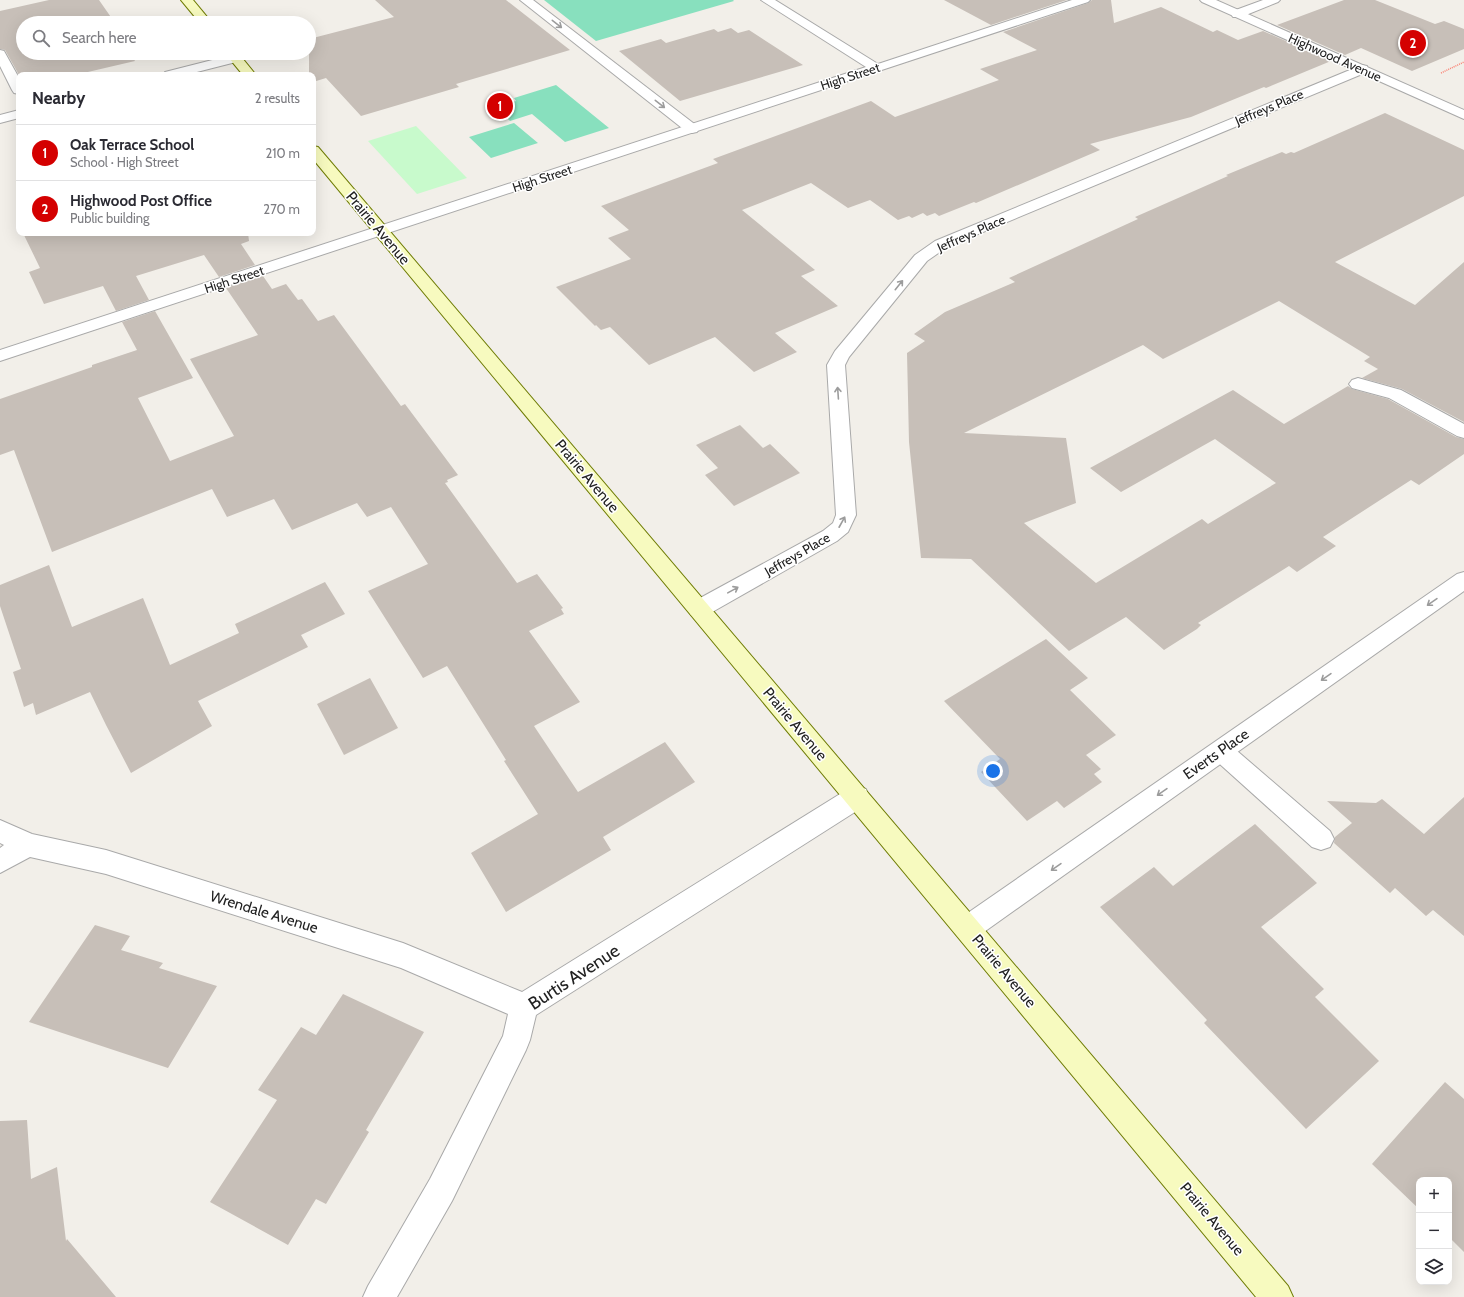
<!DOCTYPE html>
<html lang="en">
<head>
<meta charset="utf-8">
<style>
	:root { --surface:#fff; --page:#f7f7f7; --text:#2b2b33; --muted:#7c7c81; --line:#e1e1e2; --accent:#d40000 }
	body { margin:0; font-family:Cabin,sans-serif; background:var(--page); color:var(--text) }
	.controls { position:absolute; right:12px; bottom:12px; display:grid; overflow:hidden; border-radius:8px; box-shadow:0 4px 16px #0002 }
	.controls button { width:36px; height:36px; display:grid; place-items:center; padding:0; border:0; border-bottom:1px solid var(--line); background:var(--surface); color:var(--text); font:20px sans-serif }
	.you { position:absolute; left:993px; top:771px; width:14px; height:14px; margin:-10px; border:3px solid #fff; border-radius:50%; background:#1a73e8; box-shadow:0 0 0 6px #1a73e833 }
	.badge { display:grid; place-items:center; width:26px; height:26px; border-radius:50%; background:var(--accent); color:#fff; font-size:13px; font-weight:700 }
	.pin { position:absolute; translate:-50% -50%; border:2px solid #fff; box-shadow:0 1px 4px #0006 }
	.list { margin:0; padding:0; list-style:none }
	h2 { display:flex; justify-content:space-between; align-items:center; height:52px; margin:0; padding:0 16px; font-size:17px }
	h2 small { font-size:13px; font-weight:400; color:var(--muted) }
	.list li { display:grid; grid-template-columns:26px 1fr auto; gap:12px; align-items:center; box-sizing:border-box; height:56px; padding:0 16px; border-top:1px solid var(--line) }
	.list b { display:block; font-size:15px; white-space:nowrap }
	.list p { margin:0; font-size:13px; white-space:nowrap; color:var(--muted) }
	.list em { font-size:13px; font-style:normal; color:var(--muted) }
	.icon { flex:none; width:22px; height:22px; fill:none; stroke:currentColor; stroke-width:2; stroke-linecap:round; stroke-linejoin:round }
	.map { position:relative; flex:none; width:1464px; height:1297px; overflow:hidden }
	.search { position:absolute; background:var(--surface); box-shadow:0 4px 16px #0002; left:16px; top:16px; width:300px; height:44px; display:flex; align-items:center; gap:10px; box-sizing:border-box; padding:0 14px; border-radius:22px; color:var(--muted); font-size:15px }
	.panel { position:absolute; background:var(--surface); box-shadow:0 4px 16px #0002; left:16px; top:72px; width:300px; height:164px; border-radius:8px }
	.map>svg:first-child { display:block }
	.park { fill:#c8facc }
	.pitch { fill:#88e0be }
	.building { fill:#c7bfb8 }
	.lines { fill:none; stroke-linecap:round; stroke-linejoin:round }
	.service-casing { stroke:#a9a9a9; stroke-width:2 }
	.minor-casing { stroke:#a9a9a9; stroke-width:2 }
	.tertiary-casing { stroke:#a9a9a9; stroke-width:2 }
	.secondary-casing { stroke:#707d05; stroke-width:2 }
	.path { stroke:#fa8072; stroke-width:1.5; stroke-dasharray:1 1; stroke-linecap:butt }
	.service { fill:#fff; fill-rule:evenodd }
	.minor { fill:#fff; fill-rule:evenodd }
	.tertiary { fill:#fff; fill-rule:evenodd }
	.secondary { fill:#f7fabf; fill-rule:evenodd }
	.oneway { stroke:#9c9c9c }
	.labels { text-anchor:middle; stroke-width:3; stroke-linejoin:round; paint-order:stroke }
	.far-street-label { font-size:13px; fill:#222; stroke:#fff }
	.street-label { font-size:15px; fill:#222; stroke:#fff }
	.near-street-label { font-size:18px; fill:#222; stroke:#fff }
</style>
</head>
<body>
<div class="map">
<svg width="1464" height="1297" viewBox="0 0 1464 1297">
	<rect width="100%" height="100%" fill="#f2efe9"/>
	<path class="park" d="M 416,126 L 467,178 L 417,194 L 368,141 Z"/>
	<path class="pitch" d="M 544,0 L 733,0 L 734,1 L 596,41 Z
		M 556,85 L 609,128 L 565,142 L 532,114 L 510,121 L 496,107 L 516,101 L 514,98 Z
		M 514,123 L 538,143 L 491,158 L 469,137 Z"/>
	<path class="building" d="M 49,0 L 99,0 L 115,23 L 23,23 L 23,53 L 130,53 L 135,61 L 75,75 L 19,75 L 5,50 L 0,49 L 0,11 Z
		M 375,0 L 506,0 L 570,50 L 456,84 L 459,87 L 361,116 L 326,78 L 313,82 L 313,75 L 309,75 L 309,39 L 394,17 Z
		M 944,0 L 1067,0 L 991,25 Z
		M 1092,0 L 1111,0 L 1114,23 L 1161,7 L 1213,32 L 1217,30 L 1238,40 L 1263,31 L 1331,61 L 1266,88 L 1264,87 L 1191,117 L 1090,144 L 1100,150 L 976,203 L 974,202 L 939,216 L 935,213 L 927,216 L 923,213 L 912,218 L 909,216 L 898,220 L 870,200 L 848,208 L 811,183 L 742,210 L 815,270 L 801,276 L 838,306 L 775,333 L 797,352 L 754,372 L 715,337 L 649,365 L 610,327 L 601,330 L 596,325 L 595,326 L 556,287 L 631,259 L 608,238 L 629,230 L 601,206 L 718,163 L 713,159 L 871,101 L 895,117 L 999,80 L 980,69 L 1037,50 L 1003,32 L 1088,3 Z
		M 1344,0 L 1375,0 L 1435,24 L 1444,21 L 1464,29 L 1464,49 L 1412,71 L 1361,48 L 1345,55 L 1277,25 Z
		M 731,28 L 738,33 L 749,30 L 803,65 L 680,101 L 619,51 L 661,39 L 666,43 L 714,29 L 718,32 Z
		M 1385,113 L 1464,150 L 1464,196 L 1335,262 L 1415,305 L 1464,262 L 1464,422 L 1402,389 L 1362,378 L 1378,369 L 1364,361 L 1370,357 L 1279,301 L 1163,359 L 1143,345 L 964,433 L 1066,438 L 1076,503 L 1024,523 L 1096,583 L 1202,519 L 1208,524 L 1276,483 L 1215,439 L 1121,492 L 1090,468 L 1233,390 L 1284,424 L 1348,386 L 1352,389 L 1388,399 L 1456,437 L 1464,439 L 1464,454 L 1419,485 L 1411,480 L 1323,537 L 1336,546 L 1297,572 L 1289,566 L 1198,623 L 1201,625 L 1197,629 L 1164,650 L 1126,617 L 1069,651 L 971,559 L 921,558 L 909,442 L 907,353 L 925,341 L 914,334 L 945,312 L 1015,282 L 1009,278 L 1138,219 L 1135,217 L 1228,176 L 1226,175 L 1282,152 L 1286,154 L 1291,152 L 1294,153 Z
		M 23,233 L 248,233 L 249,241 L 241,244 L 255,265 L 219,277 L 204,255 L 136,276 L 149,300 L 116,311 L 103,286 L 44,304 L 29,272 L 40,268 Z
		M 263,276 L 272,289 L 286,284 L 298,300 L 302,299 L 318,321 L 334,315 L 401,406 L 405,404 L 458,475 L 447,480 L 448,482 L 445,483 L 517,583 L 537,574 L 563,608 L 561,609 L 564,614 L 529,631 L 580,702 L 534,726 L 578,792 L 665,742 L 695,782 L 603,837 L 611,850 L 506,912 L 471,853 L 538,814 L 504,761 L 506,760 L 447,666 L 423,678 L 368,591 L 428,564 L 391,507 L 367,517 L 357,503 L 292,530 L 274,499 L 227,517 L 212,489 L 52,552 L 14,450 L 0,455 L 0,399 L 92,367 L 92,365 L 137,350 L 122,322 L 155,311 L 193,378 L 138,398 L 170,461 L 234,436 L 190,359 L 258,335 L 226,288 Z
		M 740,425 L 763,448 L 770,444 L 800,473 L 734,506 L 705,475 L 718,468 L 696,445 Z
		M 49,565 L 72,627 L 143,598 L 170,665 L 239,633 L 235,624 L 325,582 L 345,614 L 301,635 L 308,647 L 198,701 L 212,726 L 131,773 L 106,725 L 90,692 L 36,715 L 33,703 L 24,707 L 13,672 L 21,669 L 0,606 L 0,585 Z
		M 1046,639 L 1088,678 L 1070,690 L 1116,735 L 1086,755 L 1101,769 L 1094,774 L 1102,782 L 1064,808 L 1057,801 L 1027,821 L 981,772 L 1000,759 L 944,701 Z
		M 370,678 L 398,728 L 344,755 L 317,704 Z
		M 1464,797 L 1464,936 L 1433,910 L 1426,916 L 1395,888 L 1390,893 L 1334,843 L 1335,837 L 1352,823 L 1327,801 L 1376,803 L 1382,799 L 1424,834 Z
		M 1255,824 L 1317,883 L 1261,927 L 1324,989 L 1315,997 L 1379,1061 L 1306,1129 L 1204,1023 L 1207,1020 L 1100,907 L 1154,867 L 1173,886 Z
		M 95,925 L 130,936 L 121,950 L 163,963 L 159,968 L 217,986 L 168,1068 L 29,1022 Z
		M 343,994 L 424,1032 L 366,1130 L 369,1132 L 326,1204 L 316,1199 L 288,1245 L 210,1202 L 277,1100 L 258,1090 L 301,1027 L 316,1035 Z
		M 1445,1082 L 1464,1099 L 1464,1252 L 1449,1237 L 1449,1180 L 1419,1180 L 1419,1209 L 1372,1164 Z
		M 27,1120 L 31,1179 L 57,1167 L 66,1241 L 67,1239 L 116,1297 L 0,1297 L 0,1121 Z"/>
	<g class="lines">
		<g class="service-casing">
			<path id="service" d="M 520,0 L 533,0 L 697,126 L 699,129 L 697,132 L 692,133 L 687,132 Z
				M 0,50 L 4,51 L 19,78 L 19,94 L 14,93 L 12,90 L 0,66 Z
				M 1358,378 L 1401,390 L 1464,424 L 1464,438 L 1457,436 L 1389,398 L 1352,388 L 1349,384 L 1352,380 Z
				M 1221,741 L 1229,744 L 1330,831 L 1334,839 L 1330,847 L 1321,850 L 1312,847 L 1213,758 L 1209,751 L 1213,744 Z"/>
		</g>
		<g class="minor-casing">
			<path id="minor" d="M 761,0 L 775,0 L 878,64 L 1072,0 L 1090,0 L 1088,2 L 0,361 L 0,350 L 866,67 Z
				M 1263,0 L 1280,0 L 1278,2 L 1241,17 L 1233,17 L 1231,14 L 1233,11 Z
				M 236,54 L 240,55 L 242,58 L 240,61 L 185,75 L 164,75 L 165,72 Z
				M 1362,65 L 1367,66 L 1368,69 L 1367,72 L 947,247 L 927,261 L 849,357 L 845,365 L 856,515 L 848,532 L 837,541 L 707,615 L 699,617 L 691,615 L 688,609 L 691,603 L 823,531 L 833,523 L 836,515 L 827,365 L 835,351 L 915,255 L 935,241 Z
				M 19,110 L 19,118 L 0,123 L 0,115 Z
				M 1464,572 L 1464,591 L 977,937 L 968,941 L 959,937 L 955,928 L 959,919 L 1457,574 Z
				M 857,786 L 866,789 L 869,797 L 866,805 L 536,1015 L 530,1040 L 526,1050 L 452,1201 L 397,1297 L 363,1297 L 368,1286 L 430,1179 L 503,1036 L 508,1014 L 401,968 L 106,874 L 30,857 L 0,873 L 0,848 L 4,845 L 0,843 L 0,820 L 32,834 L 106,850 L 403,943 L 522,992 L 848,789 Z"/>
		</g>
		<g class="tertiary-casing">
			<path id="tertiary" d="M 1200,0 L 1216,0 L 1464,110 L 1464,119 L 1202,2 Z"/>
		</g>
		<g class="secondary-casing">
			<path id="secondary" d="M 181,0 L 193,0 L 212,23 L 200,23 Z
				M 225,53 L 238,53 L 256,75 L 243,75 Z
				M 313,146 L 318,147 L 1288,1286 L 1293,1297 L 1256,1297 L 313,159 Z"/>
		</g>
		<path class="path" d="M 1441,73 L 1464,62"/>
		<use href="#service" class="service"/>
		<use href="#minor" class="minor"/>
		<use href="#tertiary" class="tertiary"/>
		<use href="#secondary" class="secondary"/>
	</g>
	<defs><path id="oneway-shaft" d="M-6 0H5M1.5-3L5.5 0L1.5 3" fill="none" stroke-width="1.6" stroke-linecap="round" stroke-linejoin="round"/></defs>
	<g class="oneway">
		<use href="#oneway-shaft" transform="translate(557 24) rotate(38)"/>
		<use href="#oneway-shaft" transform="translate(660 104) rotate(38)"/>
		<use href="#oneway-shaft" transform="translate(899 285) rotate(-51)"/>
		<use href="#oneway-shaft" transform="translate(838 393) rotate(-94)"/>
		<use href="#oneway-shaft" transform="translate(842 522) rotate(-61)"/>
		<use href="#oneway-shaft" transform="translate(733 590) rotate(-29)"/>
		<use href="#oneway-shaft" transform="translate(1432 602) rotate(145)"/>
		<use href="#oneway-shaft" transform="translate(1326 677) rotate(145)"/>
		<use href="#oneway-shaft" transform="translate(1162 792) rotate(145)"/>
		<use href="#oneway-shaft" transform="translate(1056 867) rotate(145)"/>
	</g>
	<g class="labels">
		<g class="far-street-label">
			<text transform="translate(1335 57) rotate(24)" y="5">Highwood Avenue</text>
			<text transform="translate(850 76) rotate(-18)" y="5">High Street</text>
			<text transform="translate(1269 107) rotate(-23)" y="5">Jeffreys Place</text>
			<text transform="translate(542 178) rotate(-18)" y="5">High Street</text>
			<text transform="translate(971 233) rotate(-24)" y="5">Jeffreys Place</text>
			<text transform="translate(234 279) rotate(-18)" y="5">High Street</text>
			<text transform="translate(797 554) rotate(-30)" y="5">Jeffreys Place</text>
		</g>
		<g class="street-label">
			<text transform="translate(378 228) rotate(50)" y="5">Prairie Avenue</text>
			<text transform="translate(587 476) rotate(50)" y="5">Prairie Avenue</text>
			<text transform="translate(795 724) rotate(50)" y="5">Prairie Avenue</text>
			<text transform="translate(1216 754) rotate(-35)" y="5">Everts Place</text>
			<text transform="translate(264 912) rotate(17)" y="5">Wrendale Avenue</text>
			<text transform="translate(1004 971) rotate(50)" y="5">Prairie Avenue</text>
			<text transform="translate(1212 1219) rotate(50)" y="5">Prairie Avenue</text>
		</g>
		<g class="near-street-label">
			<text transform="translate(574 977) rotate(-33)" y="6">Burtis Avenue</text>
		</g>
	</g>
</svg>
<div class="controls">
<button>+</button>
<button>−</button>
<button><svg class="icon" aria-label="layers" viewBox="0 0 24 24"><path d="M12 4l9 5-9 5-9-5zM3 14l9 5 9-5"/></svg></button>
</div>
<div class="you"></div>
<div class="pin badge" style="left:500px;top:106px">1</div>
<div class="pin badge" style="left:1413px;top:43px">2</div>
<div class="search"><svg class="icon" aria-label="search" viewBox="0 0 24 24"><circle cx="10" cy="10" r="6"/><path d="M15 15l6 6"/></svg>Search here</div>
<section class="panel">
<h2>Nearby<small>2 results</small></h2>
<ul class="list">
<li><span class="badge">1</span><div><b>Oak Terrace School</b><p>School · High Street</p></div><em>210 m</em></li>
<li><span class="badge">2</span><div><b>Highwood Post Office</b><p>Public building</p></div><em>270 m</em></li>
</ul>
</section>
</div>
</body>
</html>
